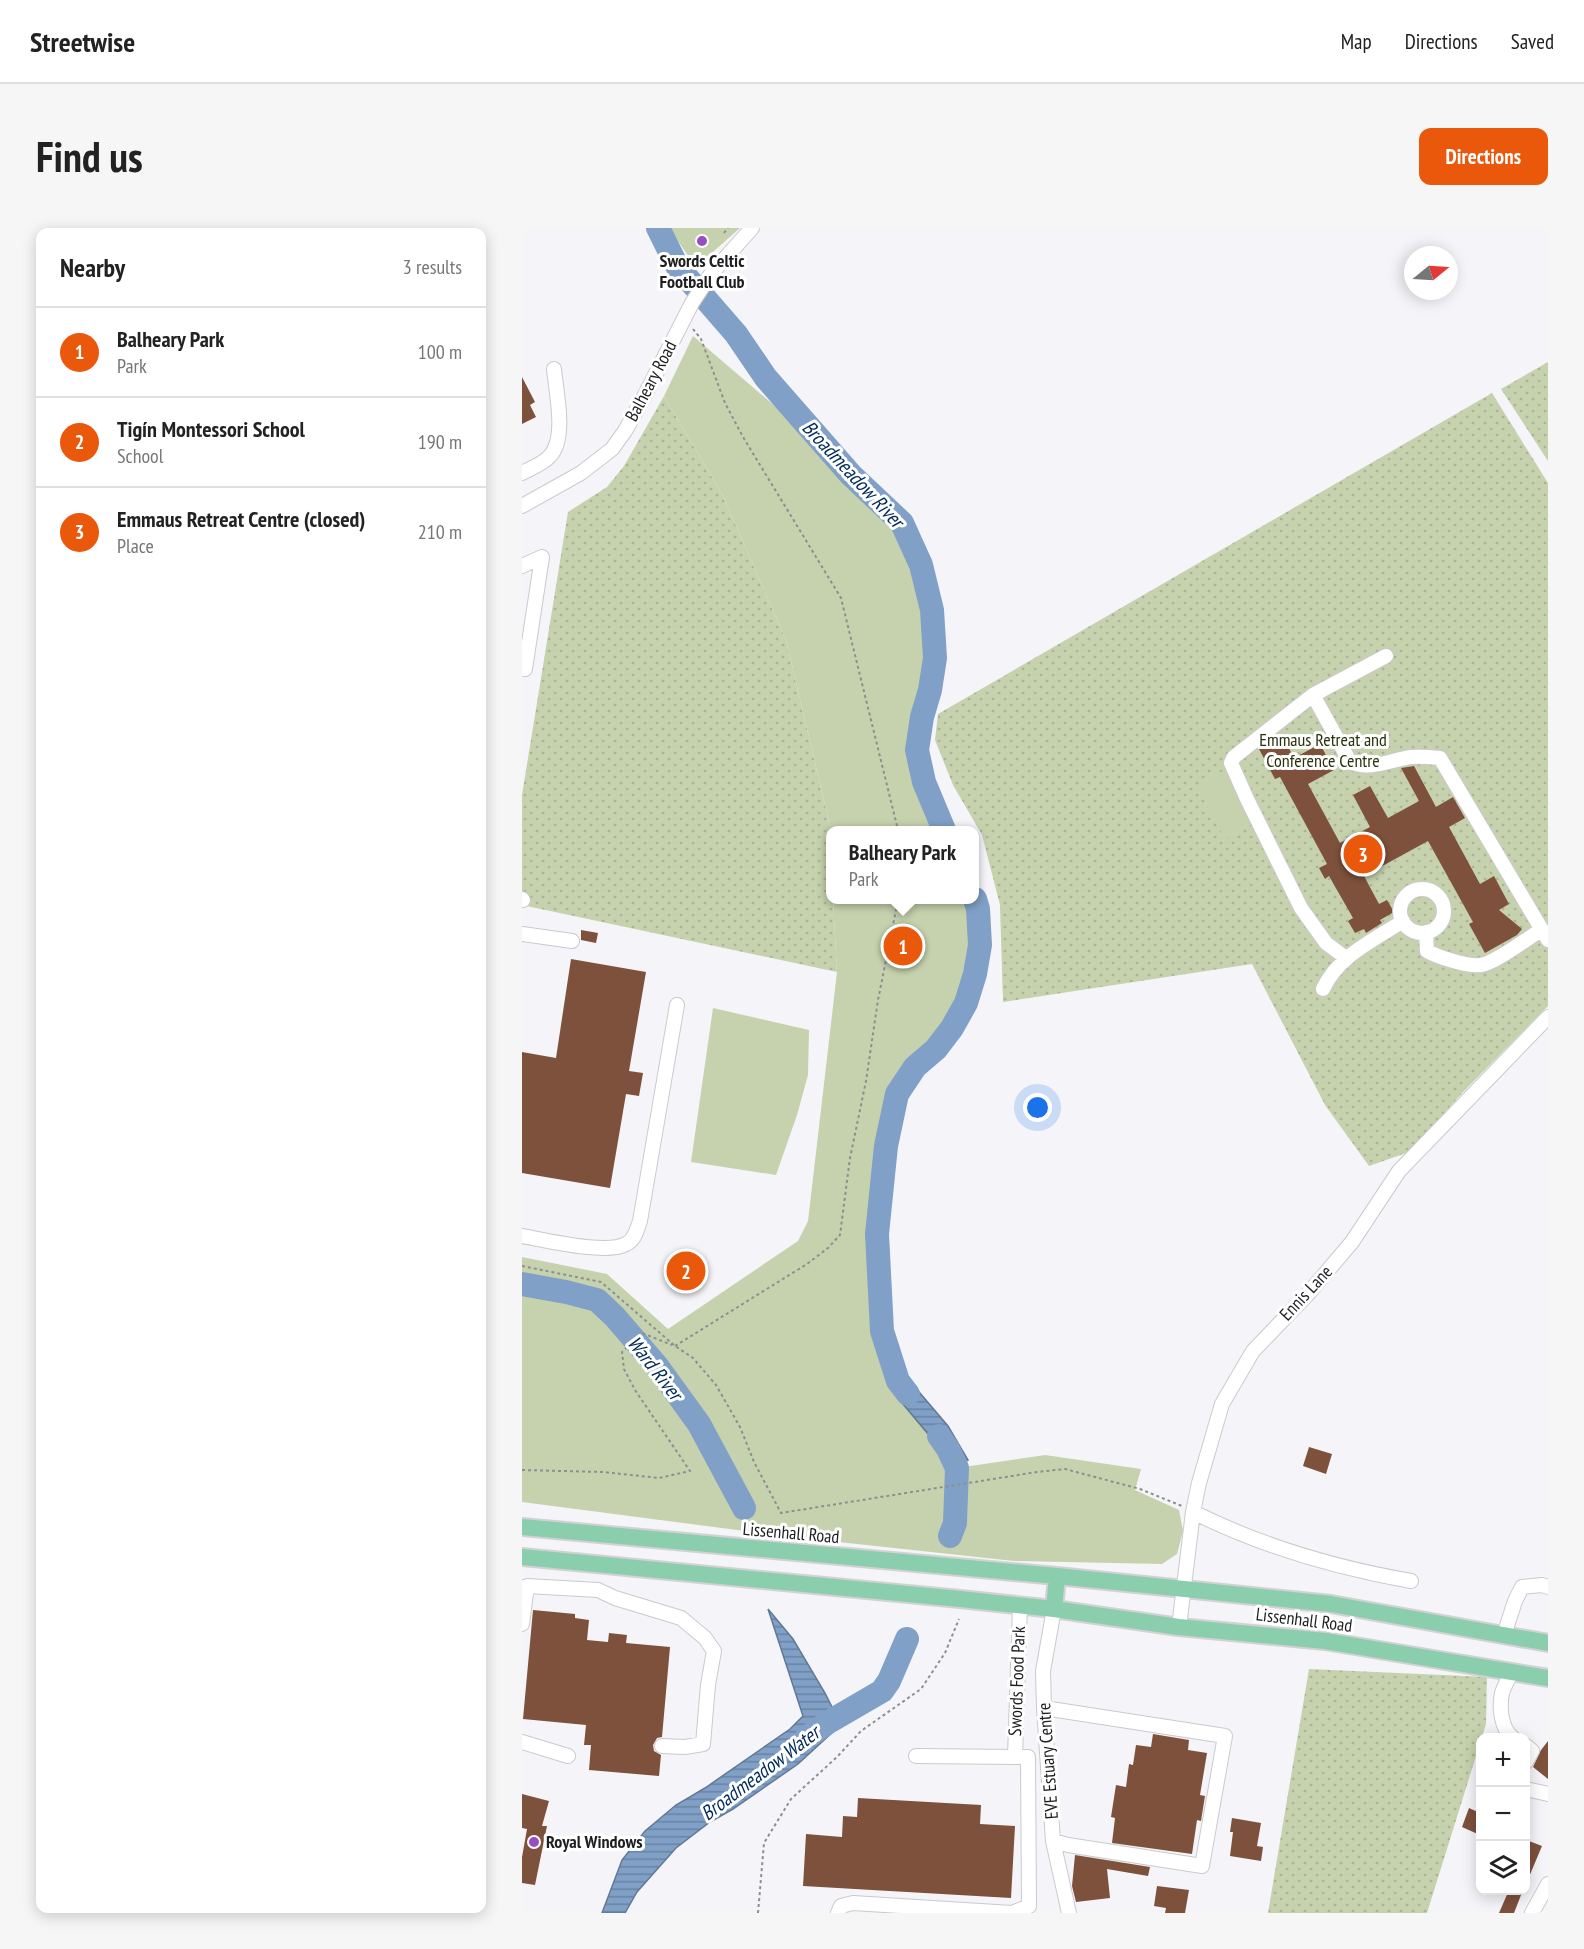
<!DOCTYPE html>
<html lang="en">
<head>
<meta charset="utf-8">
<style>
	:root { --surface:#fff; --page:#f6f6f6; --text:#222; --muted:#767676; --line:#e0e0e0; --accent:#ea580c }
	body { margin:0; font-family:"PT Sans Narrow",sans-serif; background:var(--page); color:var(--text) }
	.controls { position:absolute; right:18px; bottom:18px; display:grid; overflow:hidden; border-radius:12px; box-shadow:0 3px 15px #0003 }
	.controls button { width:54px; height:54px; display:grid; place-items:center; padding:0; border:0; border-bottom:2px solid var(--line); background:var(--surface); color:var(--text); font:30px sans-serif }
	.compass { position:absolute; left:882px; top:18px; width:54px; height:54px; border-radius:50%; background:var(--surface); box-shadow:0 3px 15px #0003; rotate:72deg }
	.you { position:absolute; left:516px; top:880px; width:21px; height:21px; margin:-15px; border:4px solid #fff; border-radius:50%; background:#1a73e8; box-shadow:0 0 0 9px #1a73e833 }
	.badge { display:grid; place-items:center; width:39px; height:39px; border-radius:50%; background:var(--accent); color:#fff; font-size:20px; font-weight:700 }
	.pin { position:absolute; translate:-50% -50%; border:3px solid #fff; box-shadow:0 2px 6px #0006 }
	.popup { position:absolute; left:304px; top:598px; width:153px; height:78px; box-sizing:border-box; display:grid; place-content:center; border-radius:12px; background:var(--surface); filter:drop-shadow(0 2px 4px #0005); font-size:20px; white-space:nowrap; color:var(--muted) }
	.popup b { font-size:22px; color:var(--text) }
	.popup::after { content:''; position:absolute; left:50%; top:100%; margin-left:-12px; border:12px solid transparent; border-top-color:var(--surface) }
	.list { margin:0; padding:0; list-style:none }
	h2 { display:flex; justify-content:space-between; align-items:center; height:78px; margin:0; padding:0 24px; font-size:26px }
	h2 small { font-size:20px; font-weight:400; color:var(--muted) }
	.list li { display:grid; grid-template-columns:39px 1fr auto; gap:18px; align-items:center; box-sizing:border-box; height:90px; padding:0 24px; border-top:2px solid var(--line) }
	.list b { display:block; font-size:22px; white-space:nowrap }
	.list p { margin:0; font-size:20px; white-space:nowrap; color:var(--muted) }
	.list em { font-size:20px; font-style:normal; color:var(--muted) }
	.icon { flex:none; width:33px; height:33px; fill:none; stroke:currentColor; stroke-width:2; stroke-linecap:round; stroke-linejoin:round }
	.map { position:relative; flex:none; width:1026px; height:1685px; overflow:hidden; border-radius:12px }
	header { display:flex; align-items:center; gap:36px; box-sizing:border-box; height:84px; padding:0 30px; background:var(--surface); border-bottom:2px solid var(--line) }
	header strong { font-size:28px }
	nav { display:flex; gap:33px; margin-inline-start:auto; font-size:21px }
	.intro { display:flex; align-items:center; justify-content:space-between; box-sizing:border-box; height:144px; padding:0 36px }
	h1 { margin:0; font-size:42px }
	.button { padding:15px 27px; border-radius:12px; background:var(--accent); color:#fff; font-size:21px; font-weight:700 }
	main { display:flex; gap:36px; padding:0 36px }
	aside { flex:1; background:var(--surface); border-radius:12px; box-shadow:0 3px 15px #0003 }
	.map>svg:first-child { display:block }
	.grass { fill:url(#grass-dots) }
	.park { fill:#c6d2ae }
	.water { fill:url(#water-rules); stroke:#627995; stroke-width:1.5 }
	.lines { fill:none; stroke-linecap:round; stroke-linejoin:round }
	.river { stroke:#80a0c7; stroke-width:24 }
	.building { fill:#7d513c }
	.minor-casing { stroke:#cacace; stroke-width:16 }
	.major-casing { stroke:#d2d2d2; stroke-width:20 }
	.path { stroke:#8e8e91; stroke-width:2; stroke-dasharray:3 3; stroke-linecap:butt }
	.minor { stroke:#fff; stroke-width:14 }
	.major { stroke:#8bcead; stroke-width:16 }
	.poi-dot { fill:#9a4dbe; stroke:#fff; stroke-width:2 }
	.labels { text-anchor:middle; stroke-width:6; stroke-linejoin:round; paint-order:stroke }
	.poi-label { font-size:18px; font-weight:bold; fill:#1d1e1f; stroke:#fff }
	.street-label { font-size:18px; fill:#1d1e1f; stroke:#fff }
	.park-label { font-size:18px; fill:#27310c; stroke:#fff }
	.water-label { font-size:20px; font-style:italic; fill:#002a59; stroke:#fff }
</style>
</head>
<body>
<header>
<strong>Streetwise</strong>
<nav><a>Map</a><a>Directions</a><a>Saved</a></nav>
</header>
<div class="intro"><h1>Find us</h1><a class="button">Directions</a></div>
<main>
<aside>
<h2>Nearby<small>3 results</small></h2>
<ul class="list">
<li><span class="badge">1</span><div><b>Balheary Park</b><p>Park</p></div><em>100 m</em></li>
<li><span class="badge">2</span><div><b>Tigín Montessori School</b><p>School</p></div><em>190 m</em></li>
<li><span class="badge">3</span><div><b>Emmaus Retreat Centre (closed)</b><p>Place</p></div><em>210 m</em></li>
</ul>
</aside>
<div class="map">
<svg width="1026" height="1685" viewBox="0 0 1026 1685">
	<defs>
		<pattern id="grass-dots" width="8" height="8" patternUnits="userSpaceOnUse" patternTransform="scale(1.5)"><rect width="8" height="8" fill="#c6d2ae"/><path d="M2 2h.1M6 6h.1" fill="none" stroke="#aab495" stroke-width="1.8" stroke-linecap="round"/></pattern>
		<pattern id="water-rules" width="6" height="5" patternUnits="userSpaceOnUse" patternTransform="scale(1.5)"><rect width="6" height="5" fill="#80a0c7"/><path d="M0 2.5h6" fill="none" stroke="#6882a1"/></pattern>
	</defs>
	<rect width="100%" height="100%" fill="#f5f5f9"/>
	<path class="grass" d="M 1026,134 L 1026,233 L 979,161 Z
		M 970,165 L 1026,255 L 1026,778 L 943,862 L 887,924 L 847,938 L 803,877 L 730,736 L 481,774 L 478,677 L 460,607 L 431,557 L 413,512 L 416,486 Z
		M 142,168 L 200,266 L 264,412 L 308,598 L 309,672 L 311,672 L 315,744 L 0,677 L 0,567 L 46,284 L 85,259 L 102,238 Z
		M 787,1441 L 965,1449 L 964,1496 L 905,1685 L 746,1685 Z"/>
	<path class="park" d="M 147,0 L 218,0 L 174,39 Z
		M 171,108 L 275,197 L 378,306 C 397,347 408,389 405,434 C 405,443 405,453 403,462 C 398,483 391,496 391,519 C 391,549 404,576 415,602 L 309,602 L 309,627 L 308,598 L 264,412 L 200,266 L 142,168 Z
		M 703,542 L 732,595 L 703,611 L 674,558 Z
		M 311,672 L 450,672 L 448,737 L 443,758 L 412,809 L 386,836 L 371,860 L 357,908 L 351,967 L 349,1016 L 353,1090 L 357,1124 L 376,1170 L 435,1240 L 523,1227 L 619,1241 L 613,1262 L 657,1282 L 661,1303 L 655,1326 L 640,1336 L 492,1333 L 261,1308 L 0,1274 L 0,1029 L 85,1046 L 146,1101 L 276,1013 L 286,993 L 315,744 Z
		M 191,780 L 287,802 L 286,847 L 275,887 L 254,947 L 169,934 Z"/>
	<path class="water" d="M 378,1136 L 386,1151 L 426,1198 L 446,1232 L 432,1237 L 376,1170 L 364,1140 Z
		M 246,1381 L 271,1411 L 303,1465 L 310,1479 L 312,1503 L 276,1536 L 211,1581 L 188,1594 L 154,1620 L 115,1664 L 103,1685 L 80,1685 L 100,1632 L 123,1603 L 154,1577 L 183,1560 L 268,1501 L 281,1488 Z"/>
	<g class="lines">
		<path class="river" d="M 136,0 L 155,38 L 214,106 L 244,150 L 329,247 L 380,295 L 399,337 L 410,382 L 413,430 L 408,462 L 400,489 L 395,522 L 402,554 L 422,602
			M 0,1056 L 44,1064 L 75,1072 L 93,1089 L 135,1138 L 177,1196 L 222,1280
			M 386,1166 L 376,1153 L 360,1103 L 355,1006 L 364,918 L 375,866 L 393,839 L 414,821 L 430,800 L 444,775 L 453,746 L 458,717 L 456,681 L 453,671
			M 417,1208 L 426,1221 L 435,1240 L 433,1295 L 428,1308
			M 284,1510 L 305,1495 L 360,1463 L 367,1453 L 385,1411"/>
	</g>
	<path class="building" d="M 0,149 L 13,174 L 8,177 L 14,189 L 0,196 Z
		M 760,507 L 772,530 L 798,516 L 812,542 L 786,556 L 818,615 L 848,599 L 831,567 L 848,558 L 866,590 L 897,573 L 879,540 L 892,538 L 914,579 L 931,569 L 943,590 L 927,599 L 958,656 L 972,648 L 987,676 L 977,682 L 1000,701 L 995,707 L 963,725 L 947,696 L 951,694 L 906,613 L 842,648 L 857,676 L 865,672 L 872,684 L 858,692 L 860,695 L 844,705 L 842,701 L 833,705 L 826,693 L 831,690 L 807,648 L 803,651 L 797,640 L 805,636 L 758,549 L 753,551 L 737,521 Z
		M 59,702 L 76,705 L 74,715 L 59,712 Z
		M 49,731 L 124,744 L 107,843 L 121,845 L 117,868 L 104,866 L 88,960 L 0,945 L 0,824 L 34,830 Z
		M 787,1219 L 810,1226 L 804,1246 L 781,1238 Z
		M 11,1382 L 53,1386 L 53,1390 L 67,1392 L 65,1412 L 86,1414 L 87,1405 L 105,1407 L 104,1415 L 148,1419 L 140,1509 L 135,1510 L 131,1517 L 132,1523 L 139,1527 L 137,1548 L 67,1542 L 69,1517 L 62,1517 L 64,1497 L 1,1491 Z
		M 631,1506 L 667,1512 L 666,1522 L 685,1525 L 678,1567 L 683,1568 L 679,1593 L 675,1592 L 670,1626 L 590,1615 L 593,1590 L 589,1589 L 594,1557 L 604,1559 L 607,1536 L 611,1537 L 614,1517 L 629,1519 Z
		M 1026,1513 L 1026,1551 L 1011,1539 L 1019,1522 Z
		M 0,1566 L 27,1573 L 20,1598 L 25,1598 L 13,1657 L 0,1655 L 0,1629 L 5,1601 L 0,1600 Z
		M 336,1570 L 459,1577 L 458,1596 L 493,1598 L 489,1670 L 281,1658 L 284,1606 L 320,1609 L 321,1588 L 335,1589 Z
		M 947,1580 L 958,1585 L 958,1607 L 940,1599 Z
		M 710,1590 L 739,1595 L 735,1618 L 741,1619 L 739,1633 L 708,1628 L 711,1604 L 708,1604 Z
		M 1007,1613 L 1020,1618 L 1004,1656 L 1004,1622 Z
		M 553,1627 L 628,1639 L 626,1648 L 585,1641 L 588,1670 L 554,1674 L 550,1658 Z
		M 635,1658 L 667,1662 L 663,1685 L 643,1685 L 644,1680 L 632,1678 Z
		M 987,1662 L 1001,1662 L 992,1685 L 977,1685 Z"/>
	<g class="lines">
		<g class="minor-casing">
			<path id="minor" d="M 0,245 C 9,240 21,236 28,228 C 45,210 34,164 32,141
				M 0,278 L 59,245 L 90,221 L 103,203 L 123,167 L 170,75 L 189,46 L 230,0
				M 0,338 L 20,329 L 3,441 L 0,440
				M 791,467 L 828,534 C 847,543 869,532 889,529 C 898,528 908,529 918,530 L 1026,712
				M878 683a22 22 0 1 1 44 0a22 22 0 1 1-44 0Z
				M 0,671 L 1,672
				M 904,704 L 905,723 C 916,729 946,739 959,737 C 973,735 1006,710 1019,702
				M 0,706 L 50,713
				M 824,730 L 804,715 L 779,680 L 725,571 L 709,535 L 712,529 L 791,467 L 864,428
				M 801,761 C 816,728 852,712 881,693
				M 0,1008 C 23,1012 85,1027 104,1016 C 113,1012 115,1001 118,993 L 155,777
				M 671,1284 C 739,1318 815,1340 889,1353
				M 532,1381 L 521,1443 L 522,1480 L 531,1613 L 547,1685
				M 0,1396 L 5,1358 L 76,1362 L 93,1370 L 159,1390 L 183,1410 L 192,1423 L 186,1457 L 181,1516 L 163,1519 L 140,1518
				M 657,1399 L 671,1284 L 677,1255 L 700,1176 L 731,1123 L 785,1067 L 830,1014 L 877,943 L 1026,789
				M 982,1407 L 993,1373 L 1000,1359 L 1020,1357 L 1026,1359
				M 990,1444 C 987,1450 982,1458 980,1465 C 977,1480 979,1501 991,1510
				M 522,1480 L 703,1508 L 680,1638 L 546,1617 L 531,1613
				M 0,1514 L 46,1528
				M 1004,1518 L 1010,1523 L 1004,1534
				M 493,1529 L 498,1377
				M 1004,1561 L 1026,1566
				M 316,1685 L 319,1678 L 331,1675 L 490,1685 L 507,1678 L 506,1529 L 394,1528
				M 1010,1685 L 1026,1656"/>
		</g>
		<g class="major-casing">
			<path id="major" d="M 0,1299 L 535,1348 L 809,1376 L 1026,1415
				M 0,1329 L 438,1371 L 532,1381 L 657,1399 L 803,1413 L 1026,1450
				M 532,1381 L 535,1348"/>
		</g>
		<path class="path" d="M 202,5 L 206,0
			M 171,101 L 179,111 L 203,175 L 221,209 L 319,370 L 376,602
			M 0,1038 L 79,1054 L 153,1118 L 171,1130 L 194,1157 L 218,1199 L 232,1234 L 259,1285 L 515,1244 L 543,1241 L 618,1261 L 660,1278
			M 153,1118 L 285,1036 L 306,1020 L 318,1007 L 328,930 L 344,853 L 356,772 L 376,672
			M 0,1242 L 81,1244 L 137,1250 L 168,1243 L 113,1162 L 102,1141 L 100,1124 L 120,1105 L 150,1117
			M 236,1685 L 242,1615 L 269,1571 L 315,1529 L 339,1503 L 399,1461 L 423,1425 L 437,1391"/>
		<use href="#minor" class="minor"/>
		<use href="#major" class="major"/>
	</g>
	<g class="poi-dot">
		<circle cx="180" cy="13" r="6"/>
		<circle cx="12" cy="1614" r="6"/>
	</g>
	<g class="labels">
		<g class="poi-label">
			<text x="180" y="39">Swords Celtic<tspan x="180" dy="21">Football Club</tspan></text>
			<text x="24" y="1620" text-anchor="start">Royal Windows</text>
		</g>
		<g class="street-label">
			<text transform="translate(129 153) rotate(-62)" y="6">Balheary Road</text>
			<text transform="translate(784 1065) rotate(-47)" y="6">Ennis Lane</text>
			<text transform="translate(269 1305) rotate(5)" y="6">Lissenhall Road</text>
			<text transform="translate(782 1392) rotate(7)" y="6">Lissenhall Road</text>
			<text transform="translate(495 1453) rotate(-88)" y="6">Swords Food Park</text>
			<text transform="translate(526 1533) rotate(-94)" y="6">EVE Estuary Centre</text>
		</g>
		<g class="park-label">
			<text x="801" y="518">Emmaus Retreat and<tspan x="801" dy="21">Conference Centre</tspan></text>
		</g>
		<g class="water-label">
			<text transform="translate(331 246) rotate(47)" y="7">Broadmeadow River</text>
			<text transform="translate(133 1140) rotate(52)" y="7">Ward River</text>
			<text transform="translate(238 1545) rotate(-37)" y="7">Broadmeadow Water</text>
		</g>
	</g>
</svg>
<div class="controls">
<button>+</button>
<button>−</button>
<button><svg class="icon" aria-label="layers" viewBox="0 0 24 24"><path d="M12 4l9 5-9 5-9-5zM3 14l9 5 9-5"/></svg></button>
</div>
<svg class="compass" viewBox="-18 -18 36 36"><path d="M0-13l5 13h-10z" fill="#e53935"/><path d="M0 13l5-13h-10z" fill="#767676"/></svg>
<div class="you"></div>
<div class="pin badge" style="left:381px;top:718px">1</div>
<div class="popup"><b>Balheary Park</b>Park</div>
<div class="pin badge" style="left:164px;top:1043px">2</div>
<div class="pin badge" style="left:841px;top:626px">3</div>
</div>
</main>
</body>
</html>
